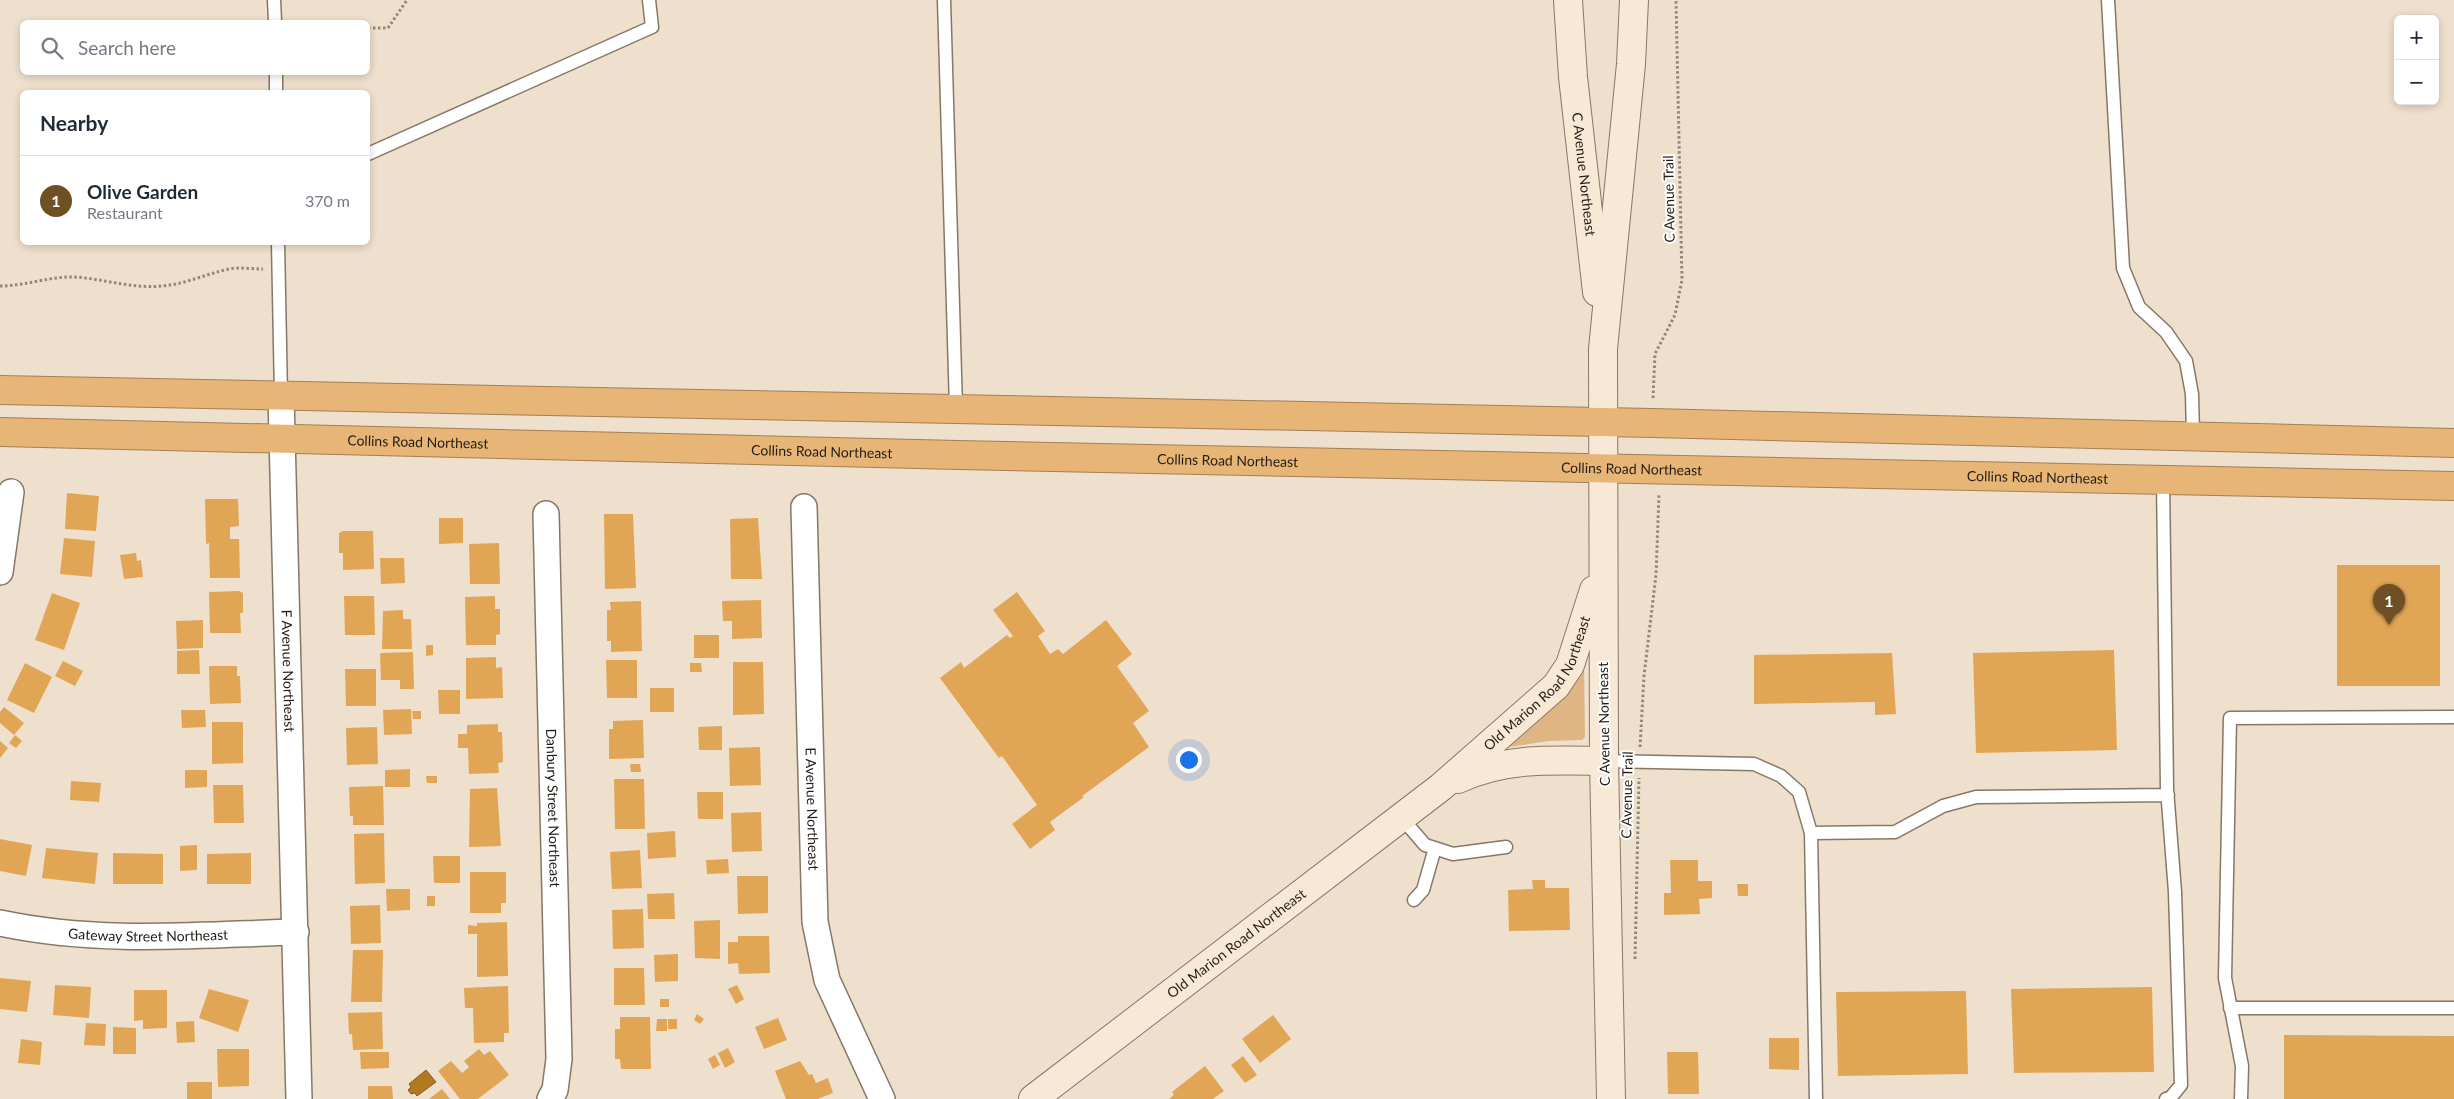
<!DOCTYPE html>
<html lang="en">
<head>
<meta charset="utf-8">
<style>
	:root { --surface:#fff; --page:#f2f2f3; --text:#1f2937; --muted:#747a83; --line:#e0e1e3; --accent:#6f5026 }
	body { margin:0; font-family:Lato,sans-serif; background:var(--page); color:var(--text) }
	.controls { position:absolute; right:15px; top:15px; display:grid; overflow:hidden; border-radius:8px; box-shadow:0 2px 8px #0003 }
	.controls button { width:45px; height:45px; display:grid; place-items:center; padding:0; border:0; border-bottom:1px solid var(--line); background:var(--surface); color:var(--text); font:25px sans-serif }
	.you { position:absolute; left:1188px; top:759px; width:18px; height:18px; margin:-12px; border:4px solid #fff; border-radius:50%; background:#1a73e8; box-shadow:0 0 0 8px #1a73e833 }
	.badge { display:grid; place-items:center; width:32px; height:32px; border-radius:50%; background:var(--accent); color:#fff; font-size:16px; font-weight:700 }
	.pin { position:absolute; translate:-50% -41px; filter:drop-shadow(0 1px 2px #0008) }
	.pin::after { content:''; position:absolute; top:26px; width:18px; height:15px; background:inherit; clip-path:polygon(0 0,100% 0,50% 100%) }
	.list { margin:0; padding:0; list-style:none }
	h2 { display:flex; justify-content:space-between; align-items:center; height:65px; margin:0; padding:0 20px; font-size:21px }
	h2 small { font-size:16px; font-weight:400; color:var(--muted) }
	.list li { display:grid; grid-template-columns:32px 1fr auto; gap:15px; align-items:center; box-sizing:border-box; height:90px; padding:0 20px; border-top:1px solid var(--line) }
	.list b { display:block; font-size:19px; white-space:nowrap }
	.list p { margin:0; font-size:16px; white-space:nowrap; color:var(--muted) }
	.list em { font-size:16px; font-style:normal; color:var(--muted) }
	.icon { flex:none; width:28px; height:28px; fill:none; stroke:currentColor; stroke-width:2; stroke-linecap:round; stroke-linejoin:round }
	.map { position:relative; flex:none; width:2454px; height:1099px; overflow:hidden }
	.search { position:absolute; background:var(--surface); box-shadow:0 2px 8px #0003; left:20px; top:20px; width:350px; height:55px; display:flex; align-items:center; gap:12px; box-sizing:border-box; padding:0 18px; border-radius:8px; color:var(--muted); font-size:19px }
	.panel { position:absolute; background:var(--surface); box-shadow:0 2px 8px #0003; left:20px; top:90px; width:350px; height:155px; border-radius:8px }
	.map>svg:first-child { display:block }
	.green { fill:#dfb683 }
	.water { fill:#b27922; stroke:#875d1e }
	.building { fill:#e1a655 }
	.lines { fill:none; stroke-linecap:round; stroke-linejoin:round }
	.lane-casing { stroke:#867867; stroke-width:15 }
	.street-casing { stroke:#867867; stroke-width:28 }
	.secondary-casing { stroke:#867867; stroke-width:30 }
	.highway-casing { stroke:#a28054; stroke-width:30 }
	.path { stroke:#93877a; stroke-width:3; stroke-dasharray:2.5 2.5; stroke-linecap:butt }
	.lane { stroke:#fff; stroke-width:12 }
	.street { stroke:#fff; stroke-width:25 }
	.secondary { stroke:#f8e9d6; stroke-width:28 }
	.highway { stroke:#e7b576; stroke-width:28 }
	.labels { text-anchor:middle; stroke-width:4; stroke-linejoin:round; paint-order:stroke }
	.street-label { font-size:14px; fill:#231d16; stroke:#fff }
</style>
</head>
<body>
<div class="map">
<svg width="2454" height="1099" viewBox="0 0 2454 1099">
	<rect width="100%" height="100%" fill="#efdfcd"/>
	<path class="green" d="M 1584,668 L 1585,737 L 1582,740 L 1548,741 L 1496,749 Z"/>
	<path class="water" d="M 426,1070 L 436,1082 L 417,1096 L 415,1093 L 411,1094 L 408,1090 L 411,1087 L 409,1084 Z"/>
	<path class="building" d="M 67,493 L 99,496 L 96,531 L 65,529 Z
		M 205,499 L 238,499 L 239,526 L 230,527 L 230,539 L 239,539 L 240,578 L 210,578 L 209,543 L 206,544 Z
		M 604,514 L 633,514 L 636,588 L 605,589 Z
		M 439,518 L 463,518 L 463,543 L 439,544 Z
		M 758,518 L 762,579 L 731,579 L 730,519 Z
		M 343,531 L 373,531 L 374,569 L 343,570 L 343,553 L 339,553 L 339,533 Z
		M 64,538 L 95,541 L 92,577 L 60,574 Z
		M 499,543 L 500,584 L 470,584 L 469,544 Z
		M 136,553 L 137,561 L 141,560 L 143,577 L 124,579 L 120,555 Z
		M 380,558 L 404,558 L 405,583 L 381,584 Z
		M 2337,565 L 2440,565 L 2440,686 L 2337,686 Z
		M 239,591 L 243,593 L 243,613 L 240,613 L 241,633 L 210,633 L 209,592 Z
		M 1017,592 L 1045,631 L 1038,636 L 1050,654 L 1058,649 L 1063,654 L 1106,620 L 1132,654 L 1117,666 L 1149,711 L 1133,723 L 1149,747 L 1082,796 L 1084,797 L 1050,822 L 1055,830 L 1030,849 L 1012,824 L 1037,805 L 1002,756 L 999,758 L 940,678 L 961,662 L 964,668 L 1007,635 L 1010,638 L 1013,636 L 993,610 Z
		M 52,593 L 80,603 L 64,650 L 35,640 Z
		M 344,596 L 374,596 L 375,635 L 345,635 Z
		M 495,596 L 495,609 L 500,609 L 500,634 L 496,635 L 496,645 L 466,645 L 465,597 Z
		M 761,600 L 762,638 L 732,639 L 732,621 L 723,621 L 722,601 Z
		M 641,601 L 642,651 L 611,652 L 611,641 L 607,641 L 607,610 L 611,610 L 610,602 Z
		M 403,610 L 403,619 L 411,619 L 412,649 L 382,649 L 383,611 Z
		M 203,620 L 203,648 L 177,649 L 176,621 Z
		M 694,635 L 719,635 L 719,658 L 694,658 Z
		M 426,645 L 433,645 L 433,655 L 426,656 Z
		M 199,650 L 200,674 L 177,674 L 177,651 Z
		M 2114,650 L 2117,750 L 1976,753 L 1973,653 Z
		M 413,652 L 414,689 L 400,689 L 400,680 L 381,680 L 380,653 Z
		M 1892,653 L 1896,714 L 1875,715 L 1875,702 L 1754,704 L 1754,655 Z
		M 496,657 L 496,668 L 502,667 L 503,698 L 466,699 L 466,658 Z
		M 606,660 L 637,660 L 637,698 L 607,698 Z
		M 63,661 L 83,671 L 75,686 L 55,676 Z
		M 733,662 L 763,662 L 764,714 L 733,715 Z
		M 25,663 L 52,677 L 34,713 L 7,700 Z
		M 690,663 L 701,663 L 702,672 L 690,672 Z
		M 209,666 L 237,666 L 237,676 L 240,676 L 241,703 L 210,704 Z
		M 345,669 L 376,669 L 376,706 L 346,706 Z
		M 650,688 L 674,688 L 674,712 L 650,712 Z
		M 438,690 L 460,690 L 460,714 L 439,714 Z
		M 4,707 L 24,723 L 14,735 L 0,723 L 0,712 Z
		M 411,709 L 412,734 L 384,735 L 383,710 Z
		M 181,710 L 205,710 L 206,727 L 182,728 Z
		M 412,711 L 421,711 L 421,719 L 413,719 Z
		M 643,720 L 644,758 L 609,759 L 609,729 L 613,729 L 613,721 Z
		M 212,722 L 243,722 L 243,763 L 212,764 Z
		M 498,724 L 498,732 L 502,732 L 503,762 L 498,763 L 499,773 L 469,774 L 468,748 L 458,748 L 458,734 L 467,734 L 467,725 Z
		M 722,726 L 722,750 L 699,750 L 698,727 Z
		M 377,727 L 378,764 L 347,765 L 346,728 Z
		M 15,735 L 22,741 L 16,748 L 9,743 Z
		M 0,741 L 8,748 L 0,758 Z
		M 760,747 L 761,785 L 730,786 L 729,748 Z
		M 630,764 L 640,764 L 641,772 L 631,772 Z
		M 410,769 L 410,787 L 385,787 L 385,770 Z
		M 185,770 L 207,770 L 207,787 L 185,788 Z
		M 426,776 L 437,776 L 437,783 L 427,783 Z
		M 614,779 L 644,779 L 645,829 L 615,829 Z
		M 71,781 L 101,783 L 99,802 L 70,800 Z
		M 213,785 L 243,785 L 244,823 L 214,823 Z
		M 383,786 L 384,825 L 353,825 L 353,816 L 350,816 L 349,787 Z
		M 497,788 L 501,846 L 469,847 L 470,789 Z
		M 697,792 L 723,792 L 723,819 L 698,819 Z
		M 761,812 L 762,851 L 732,852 L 731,813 Z
		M 675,831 L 676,857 L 648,859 L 647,833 Z
		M 384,833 L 385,883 L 355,884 L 354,834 Z
		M 0,839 L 32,845 L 26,876 L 0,871 Z
		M 197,845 L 197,870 L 180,871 L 180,846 Z
		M 46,848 L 98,853 L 95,884 L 42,878 Z
		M 640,850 L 642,888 L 612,889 L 610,852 Z
		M 113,853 L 163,854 L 163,884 L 113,884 Z
		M 251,853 L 251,884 L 207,884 L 207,854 Z
		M 433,856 L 460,856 L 460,883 L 434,883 Z
		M 728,859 L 729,873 L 707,874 L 706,860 Z
		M 1670,860 L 1698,860 L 1698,881 L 1712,881 L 1712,898 L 1699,899 L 1700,914 L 1664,915 L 1664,893 L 1671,893 Z
		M 470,872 L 506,872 L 506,903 L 501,903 L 501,913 L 470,913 Z
		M 737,876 L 768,876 L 768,913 L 738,914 Z
		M 1532,880 L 1545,880 L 1545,888 L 1569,888 L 1570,930 L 1509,931 L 1508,890 L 1533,889 Z
		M 1737,884 L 1748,884 L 1748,896 L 1738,896 Z
		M 386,889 L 410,889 L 410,910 L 387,911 Z
		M 674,893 L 675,919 L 648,919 L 647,894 Z
		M 427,896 L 435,896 L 435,906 L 427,906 Z
		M 380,905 L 381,943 L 351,944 L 350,906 Z
		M 643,909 L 644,948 L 613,949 L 612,910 Z
		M 720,920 L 720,959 L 695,958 L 694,921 Z
		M 507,922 L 508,976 L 477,977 L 477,934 L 468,934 L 468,925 L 477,926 L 477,923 Z
		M 738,936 L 769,936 L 770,973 L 739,974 L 738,963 L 728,964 L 728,942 L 738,942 Z
		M 353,950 L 383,950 L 382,1002 L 351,1002 Z
		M 678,954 L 678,981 L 655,982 L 654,955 Z
		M 614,968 L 644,968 L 645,1005 L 614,1005 Z
		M 0,978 L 31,981 L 27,1012 L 0,1009 Z
		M 55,985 L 91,987 L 89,1018 L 53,1015 Z
		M 737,985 L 744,999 L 736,1004 L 728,989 Z
		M 508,986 L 509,1033 L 504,1033 L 504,1042 L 474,1043 L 473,1008 L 465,1008 L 464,988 Z
		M 2152,987 L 2154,1072 L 2014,1073 L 2011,989 Z
		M 209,989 L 249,1000 L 238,1032 L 199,1018 Z
		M 134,990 L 167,990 L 167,1028 L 143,1029 L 143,1020 L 134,1021 Z
		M 1966,991 L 1968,1074 L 1838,1076 L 1836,992 Z
		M 660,999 L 669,999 L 669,1007 L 660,1007 Z
		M 382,1012 L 383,1049 L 353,1050 L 352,1034 L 349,1034 L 348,1013 Z
		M 697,1014 L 704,1019 L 700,1024 L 694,1020 Z
		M 1273,1015 L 1291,1039 L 1260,1063 L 1242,1039 Z
		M 620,1017 L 650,1017 L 651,1069 L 621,1069 L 620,1059 L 615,1059 L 615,1029 L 620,1029 Z
		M 778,1018 L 787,1040 L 764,1049 L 755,1027 Z
		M 657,1019 L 667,1019 L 667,1031 L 656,1031 Z
		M 668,1019 L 677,1019 L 677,1029 L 668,1029 Z
		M 194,1021 L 195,1042 L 177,1043 L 176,1022 Z
		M 86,1023 L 106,1024 L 105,1046 L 84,1045 Z
		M 113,1027 L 136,1028 L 136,1054 L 113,1054 Z
		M 2284,1035 L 2454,1036 L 2454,1099 L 2284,1099 Z
		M 1769,1038 L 1799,1038 L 1799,1070 L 1769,1069 Z
		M 21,1039 L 42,1042 L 40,1065 L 18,1063 Z
		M 728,1048 L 735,1062 L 725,1068 L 718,1053 Z
		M 217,1049 L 249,1049 L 249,1086 L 218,1087 Z
		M 479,1049 L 484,1055 L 490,1051 L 509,1075 L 478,1099 L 460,1099 L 438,1071 L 451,1061 L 462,1073 L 469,1067 L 464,1061 Z
		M 360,1052 L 389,1052 L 389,1068 L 361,1069 Z
		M 1667,1052 L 1698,1052 L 1699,1094 L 1668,1094 Z
		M 715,1055 L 720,1065 L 713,1069 L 708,1059 Z
		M 1243,1056 L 1257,1075 L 1245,1083 L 1231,1065 Z
		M 800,1061 L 809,1075 L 812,1074 L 816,1083 L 828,1078 L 833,1093 L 818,1099 L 786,1099 L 775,1071 Z
		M 1205,1066 L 1224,1091 L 1213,1099 L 1169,1099 L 1174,1095 L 1172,1092 Z
		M 187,1082 L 212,1082 L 212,1099 L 187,1099 Z
		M 368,1086 L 392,1086 L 393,1099 L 368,1099 Z
		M 442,1089 L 450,1099 L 429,1099 Z"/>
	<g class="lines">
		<g class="lane-casing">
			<path id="lane" d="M 274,0 L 275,22
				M 944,0 L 956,408
				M 2108,0 L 2123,268 L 2139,307 L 2166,332 L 2186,361 L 2192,394 L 2193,436
				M 276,72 L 276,92
				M 368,154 L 652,27 L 649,0
				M 278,242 L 281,396
				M 2163,480 L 2167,789 L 2175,892 L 2181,1085 L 2171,1097 L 2166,1099
				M 1604,761 L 1754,764 L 1781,776 L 1799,792 L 1811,833 L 1816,1099
				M 1401,817 L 1425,845 L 1453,854 L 1506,847
				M 1811,833 L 1895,832 L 1943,806 L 1976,797 L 2168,795
				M 1414,900 L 1423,890 L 1435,848
				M 2230,1008 L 2454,1008
				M 2241,1099 L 2242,1066 L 2225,978 L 2230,718 L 2454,717"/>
		</g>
		<g class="street-casing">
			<g id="street">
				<path id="s1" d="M 281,396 L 299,1099"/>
				<path id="s2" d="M 804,507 L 815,922 L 827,980 L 882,1099"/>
				<path id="s3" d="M 546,514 L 559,1059 L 555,1090 L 550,1099"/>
				<path d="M 0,572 L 11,492"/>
				<path id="s4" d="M 0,923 C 98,944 197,935 296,932"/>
			</g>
		</g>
		<g class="secondary-casing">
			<g id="secondary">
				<path id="s5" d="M 1568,0 L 1573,77 L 1597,292"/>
				<path d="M 1458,779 C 1505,757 1554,760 1604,761"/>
				<path id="s6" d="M 1033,1099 L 1441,787 L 1556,686 L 1570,665 L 1594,590"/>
				<path d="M 1611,1099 L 1604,761 L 1603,349 L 1631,64 L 1634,0"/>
			</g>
		</g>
		<g class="highway-casing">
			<g id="highway">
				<path d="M 0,390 L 1653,423 L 2454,443"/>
				<path id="s7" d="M 0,432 L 958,455 L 2454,486"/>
			</g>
		</g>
		<path class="path" d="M 368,28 L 388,28 L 407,0
			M 0,286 C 26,286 50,276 75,277 C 104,279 133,289 162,286 C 186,284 206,274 229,269 C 239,267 252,269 263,269
			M 1653,398 L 1655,354 L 1675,315 L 1682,280 L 1676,0
			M 1640,747 L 1644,676 L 1656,575 L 1659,494
			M 1635,959 L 1639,778"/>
		<use href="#lane" class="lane"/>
		<use href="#street" class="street"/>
		<use href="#secondary" class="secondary"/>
		<use href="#highway" class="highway"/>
	</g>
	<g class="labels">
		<g class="street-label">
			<text dy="5" stroke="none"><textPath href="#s5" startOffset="175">C Avenue Northeast</textPath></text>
			<text transform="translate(1669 199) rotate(-91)" y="5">C Avenue Trail</text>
			<text dy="5" stroke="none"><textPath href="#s7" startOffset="418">Collins Road Northeast</textPath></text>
			<text dy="5" stroke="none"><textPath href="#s7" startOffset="822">Collins Road Northeast</textPath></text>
			<text dy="5" stroke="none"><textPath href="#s7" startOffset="1228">Collins Road Northeast</textPath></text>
			<text dy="5" stroke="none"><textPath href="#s7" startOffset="1632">Collins Road Northeast</textPath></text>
			<text dy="5" stroke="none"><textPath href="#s7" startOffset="2038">Collins Road Northeast</textPath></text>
			<text dy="5" stroke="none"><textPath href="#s1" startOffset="275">F Avenue Northeast</textPath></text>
			<text dy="5" stroke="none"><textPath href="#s6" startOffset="658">Old Marion Road Northeast</textPath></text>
			<text transform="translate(1604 724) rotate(-91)" y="5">C Avenue Northeast</text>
			<text transform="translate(1627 795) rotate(-89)" y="5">C Avenue Trail</text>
			<text dy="5" stroke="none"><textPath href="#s3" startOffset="294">Danbury Street Northeast</textPath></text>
			<text dy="5" stroke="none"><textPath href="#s2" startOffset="302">E Avenue Northeast</textPath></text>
			<text dy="5" stroke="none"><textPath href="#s4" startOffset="149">Gateway Street Northeast</textPath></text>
			<text dy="5" stroke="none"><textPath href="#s6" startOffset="256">Old Marion Road Northeast</textPath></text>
		</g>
	</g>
</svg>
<div class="controls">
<button>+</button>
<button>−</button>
</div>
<div class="you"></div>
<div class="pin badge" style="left:2389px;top:625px">1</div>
<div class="search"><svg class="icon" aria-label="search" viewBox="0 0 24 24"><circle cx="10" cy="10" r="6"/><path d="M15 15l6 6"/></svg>Search here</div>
<section class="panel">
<h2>Nearby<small></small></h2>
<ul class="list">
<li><span class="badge">1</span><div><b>Olive Garden</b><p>Restaurant</p></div><em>370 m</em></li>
</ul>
</section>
</div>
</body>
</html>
